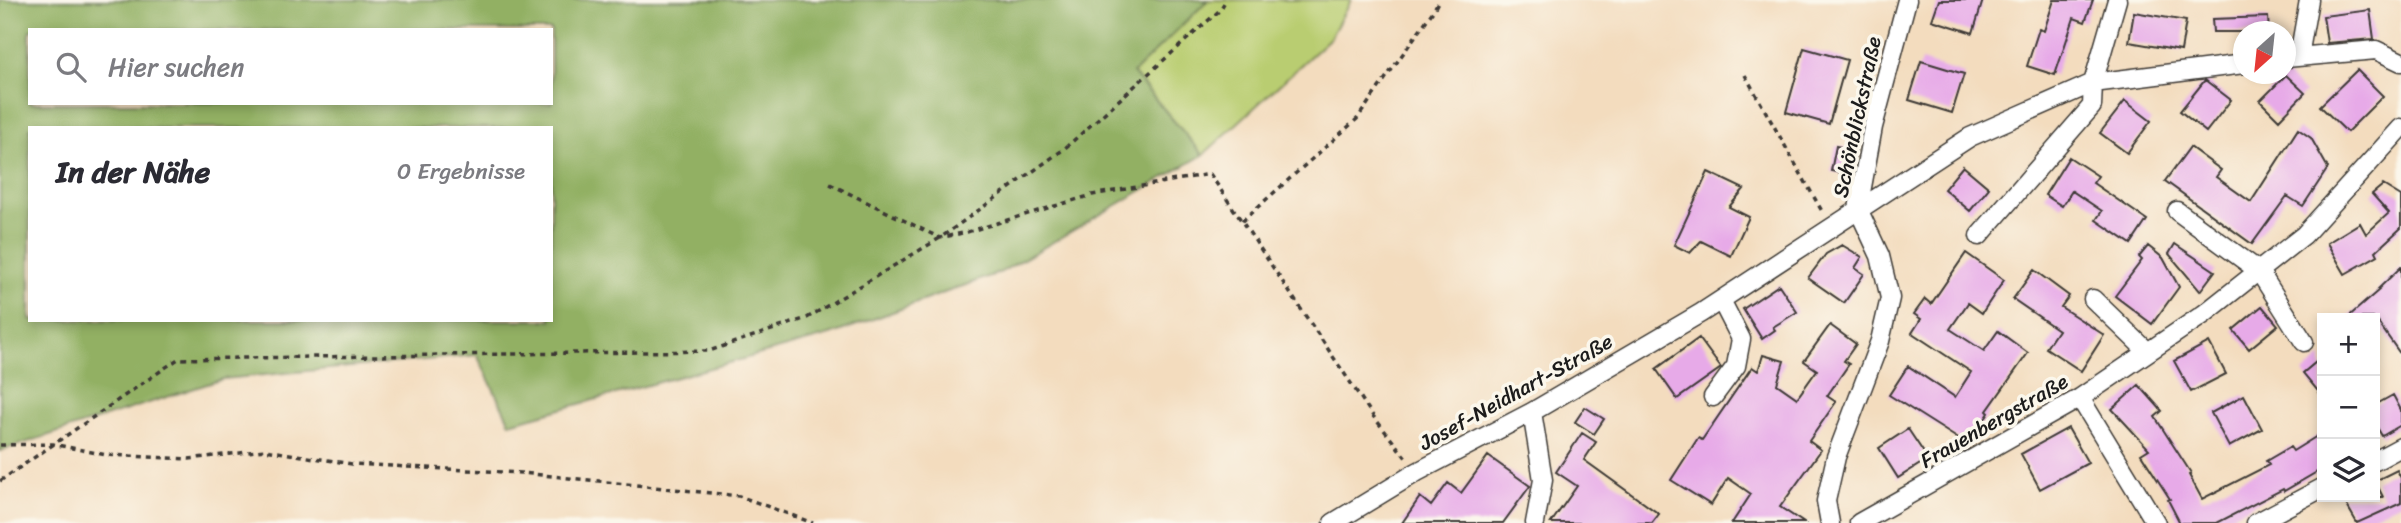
<!DOCTYPE html>
<html lang="de">
<head>
<meta charset="utf-8">
<style>
	:root { --surface:#fff; --page:#f2f2f3; --text:#2b2b33; --muted:#7c7c81; --line:#e1e1e2 }
	body { margin:0; font-family:Sriracha,sans-serif; background:var(--page); color:var(--text) }
	.controls { position:absolute; right:21px; bottom:21px; display:grid; overflow:hidden; border-radius:0px; box-shadow:0 4px 10px #0003 }
	.controls button { width:63px; height:63px; display:grid; place-items:center; padding:0; border:0; border-bottom:2px solid var(--line); background:var(--surface); color:var(--text); font:35px sans-serif }
	.compass { position:absolute; left:2233px; top:21px; width:63px; height:63px; border-radius:50%; background:var(--surface); box-shadow:0 4px 10px #0003; rotate:207deg }
	.list { margin:0; padding:0; list-style:none }
	h2 { display:flex; justify-content:space-between; align-items:center; height:91px; margin:0; padding:0 28px; font-size:30px }
	h2 small { font-size:23px; font-weight:400; color:var(--muted) }
	.icon { flex:none; width:38px; height:38px; fill:none; stroke:currentColor; stroke-width:2; stroke-linecap:round; stroke-linejoin:round }
	.map { position:relative; flex:none; width:2401px; height:523px; overflow:hidden }
	.search { position:absolute; background:var(--surface); box-shadow:0 4px 10px #0003; left:28px; top:28px; width:525px; height:77px; display:flex; align-items:center; gap:18px; box-sizing:border-box; padding:0 24px; border-radius:0px; color:var(--muted); font-size:26px }
	.panel { position:absolute; background:var(--surface); box-shadow:0 4px 10px #0003; left:28px; top:126px; width:525px; height:196px; border-radius:0px }
	.map>svg:first-child { display:block }
	.green { fill:#b9cd71; stroke:#6a7446; stroke-width:2 }
	.forest { fill:#92b063; stroke:#576640; stroke-width:2; fill-rule:evenodd }
	.building { fill:#e7aae8 }
	.lines { fill:none; stroke-linecap:round; stroke-linejoin:round }
	.street-casing { stroke:#3c3934; stroke-width:21 }
	.path { stroke:#3c3934; stroke-width:3.5; stroke-dasharray:5 5; stroke-linecap:butt }
	.street { stroke:#fff; stroke-width:18 }
	.labels { text-anchor:middle; stroke-width:7; stroke-linejoin:round; paint-order:stroke }
	.street-label { font-size:21px; fill:#1c1c1c; stroke:#fbf7ec }
</style>
</head>
<body>
<div class="map">
<svg width="2401" height="523" viewBox="0 0 2401 523">
	<rect width="100%" height="100%" fill="#fbf7ec"/>
	<filter id="ink" filterUnits="userSpaceOnUse"><feTurbulence type="fractalNoise" baseFrequency=".0143" numOctaves="2"/><feDisplacementMap in="SourceGraphic" scale="14" xChannelSelector="R" yChannelSelector="G"/><feConvolveMatrix kernelMatrix="1 2 1 2 8 2 1 2 1" color-interpolation-filters="sRGB"/></filter>
	<filter id="wash" filterUnits="userSpaceOnUse"><feTurbulence type="fractalNoise" baseFrequency=".00686" numOctaves="4" result="noise"/><feDisplacementMap in="SourceGraphic" scale="28" xChannelSelector="R" yChannelSelector="G"/><feGaussianBlur stdDeviation="1.57" result="paint"/><feColorMatrix in="noise" values="0 0 0 0 0 0 0 0 0 0 0 0 0 0 0 0 0 1.4 0 .05"/><feComposite in="paint" operator="in"/></filter>
	<g filter="url(#wash)">
		<rect width="100%" height="100%" fill="#f3dcbe"/>
		<path class="green" d="M 1208,0 L 1351,0 L 1330,38 L 1203,155 L 1133,73 Z"/>
		<path class="forest" d="M 0,0 L 1208,0 L 1133,73 L 1203,155 L 1001,272 L 830,335 L 510,423 L 477,355 L 223,379 L 0,451 ZM 30,30 L 551,30 L 551,103 L 30,103 ZM 30,128 L 551,128 L 551,320 L 30,320 Z"/>
		<g id="blocks">
			<path class="building" d="M 1939,0 L 1983,0 L 1973,33 L 1932,20 Z
				M 2054,0 L 2093,0 L 2085,22 L 2074,18 L 2055,75 L 2027,66 L 2039,29 L 2044,31 Z
				M 2370,10 L 2374,39 L 2327,43 L 2323,16 Z
				M 2134,12 L 2186,21 L 2181,51 L 2129,42 Z
				M 2268,17 L 2269,32 L 2213,32 L 2212,19 Z
				M 1804,48 L 1847,60 L 1829,124 L 1786,112 Z
				M 1921,61 L 1964,74 L 1952,113 L 1909,100 Z
				M 2357,70 L 2383,96 L 2347,132 L 2320,106 Z
				M 2286,75 L 2305,93 L 2279,120 L 2260,101 Z
				M 2205,80 L 2231,100 L 2206,132 L 2180,111 Z
				M 2125,101 L 2151,121 L 2127,153 L 2100,133 Z
				M 2298,129 L 2311,138 L 2328,168 L 2303,206 L 2287,196 L 2252,244 L 2165,181 L 2190,147 L 2221,170 L 2216,177 L 2251,202 Z
				M 1836,146 L 1856,150 L 1851,175 L 1831,171 Z
				M 2069,157 L 2098,176 L 2093,183 L 2147,220 L 2131,244 L 2096,220 L 2102,211 L 2072,191 L 2062,206 L 2045,195 Z
				M 1963,166 L 1989,188 L 1970,211 L 1944,189 Z
				M 1708,172 L 1744,189 L 1729,207 L 1749,217 L 1731,256 L 1701,241 L 1690,253 L 1674,245 Z
				M 2383,185 L 2401,196 L 2401,228 L 2376,251 L 2378,255 L 2345,274 L 2327,243 L 2360,223 L 2366,234 L 2389,213 L 2372,194 Z
				M 2175,244 L 2215,271 L 2200,291 L 2169,254 Z
				M 1842,245 L 1862,257 L 1855,268 L 1864,274 L 1844,303 L 1808,278 L 1826,254 Z
				M 2148,246 L 2163,258 L 2179,287 L 2152,324 L 2115,296 L 2142,260 L 2139,257 Z
				M 1966,253 L 2004,280 L 1982,313 L 1968,303 L 1950,329 L 1984,351 L 1998,331 L 2028,353 L 1987,411 L 1989,413 L 1968,445 L 1889,395 L 1908,366 L 1955,397 L 1971,372 L 1912,333 L 1921,319 L 1914,314 L 1925,299 L 1931,304 Z
				M 2401,267 L 2401,355 L 2375,318 L 2347,318 L 2379,290 L 2378,289 Z
				M 2034,270 L 2069,296 L 2061,307 L 2104,335 L 2081,371 L 2046,348 L 2058,330 L 2013,299 Z
				M 1779,285 L 1797,312 L 1773,327 L 1775,330 L 1762,339 L 1743,309 Z
				M 2262,306 L 2278,325 L 2249,349 L 2233,330 Z
				M 1830,325 L 1856,344 L 1844,361 L 1849,364 L 1827,396 L 1836,402 L 1809,441 L 1821,450 L 1780,507 L 1804,523 L 1732,523 L 1751,494 L 1728,478 L 1711,505 L 1671,480 L 1698,438 L 1702,440 L 1752,367 L 1758,371 L 1763,355 L 1784,361 L 1777,384 L 1797,398 L 1817,370 L 1804,361 Z
				M 1699,338 L 1721,368 L 1677,399 L 1656,369 Z
				M 2209,342 L 2226,374 L 2191,392 L 2174,361 Z
				M 2322,357 L 2322,396 L 2303,373 Z
				M 2139,385 L 2162,411 L 2155,417 L 2191,473 L 2189,475 L 2202,499 L 2269,465 L 2266,461 L 2290,447 L 2293,451 L 2322,433 L 2322,469 L 2284,491 L 2283,489 L 2217,523 L 2180,523 L 2168,500 L 2170,499 L 2141,454 L 2149,449 L 2112,409 Z
				M 2244,395 L 2262,429 L 2229,447 L 2211,413 Z
				M 2393,395 L 2401,410 L 2401,425 L 2382,436 L 2375,424 L 2375,405 Z
				M 1585,407 L 1604,419 L 1594,434 L 1575,422 Z
				M 2068,428 L 2088,463 L 2040,489 L 2021,454 Z
				M 1908,429 L 1928,459 L 1898,478 L 1879,448 Z
				M 1582,433 L 1596,442 L 1584,460 L 1659,514 L 1652,523 L 1551,523 L 1577,486 L 1556,472 Z
				M 1488,456 L 1530,486 L 1503,523 L 1402,523 L 1420,497 L 1431,506 L 1448,483 L 1461,493 Z
				M 2397,470 L 2401,478 L 2401,503 L 2357,523 L 2342,497 L 2383,497 L 2375,481 Z"/>
		</g>
	</g>
	<g filter="url(#ink)">
		<use href="#blocks" fill-opacity="0" stroke="#3c3934" stroke-width="2"/>
		<g class="lines">
			<g class="street-casing">
				<path id="street" d="M 2299,56 L 2309,0
					M 2286,58 L 2376,50 L 2401,62
					M 2177,211 L 2259,271 L 2304,342
					M 1979,236 L 2092,106 L 2093,83 L 2117,0
					M 2093,299 L 2148,352
					M 1713,397 L 1736,366 L 1741,339 L 1721,300
					M 2080,398 L 2156,523
					M 1532,412 L 1543,480 L 1535,523
					M 2375,461 L 2401,447
					M 1333,523 L 1417,472 L 1532,412 L 1701,313 L 1970,137 L 2093,83 L 2244,64
					M 1830,523 L 1826,501 L 1836,457 L 1880,341 L 1890,298 L 1880,256 L 1858,209 L 1873,127 L 1907,0
					M 1859,523 L 2080,398 L 2204,314 L 2304,235 L 2401,128
					M 2256,523 L 2322,488"/>
			</g>
			<path class="path" d="M 1745,75 L 1823,213
				M 830,184 L 940,238 L 967,232 L 1092,195 L 1210,174 L 1373,416 L 1407,459
				M 1242,221 L 1357,119 L 1433,11 L 1439,0
				M 0,445 L 53,444 L 106,455 L 189,459 L 265,450 L 352,464 L 523,473 L 739,496 L 813,523
				M 0,481 L 178,359 L 709,351 L 807,318 L 940,238 L 1064,149 L 1220,10 L 1226,0"/>
			<use href="#street" class="street"/>
		</g>
	</g>
	<g class="labels">
		<g class="street-label">
			<text transform="translate(1857 117) rotate(-78)" y="7">Schönblickstraße</text>
			<text transform="translate(1516 392) rotate(-29)" y="7">Josef-Neidhart-Straße</text>
			<text transform="translate(1994 421) rotate(-30)" y="7">Frauenbergstraße</text>
		</g>
	</g>
</svg>
<div class="controls">
<button>+</button>
<button>−</button>
<button><svg class="icon" aria-label="layers" viewBox="0 0 24 24"><path d="M12 4l9 5-9 5-9-5zM3 14l9 5 9-5"/></svg></button>
</div>
<svg class="compass" viewBox="-18 -18 36 36"><path d="M0-13l5 13h-10z" fill="#e53935"/><path d="M0 13l5-13h-10z" fill="#7c7c81"/></svg>
<div class="search"><svg class="icon" aria-label="search" viewBox="0 0 24 24"><circle cx="10" cy="10" r="6"/><path d="M15 15l6 6"/></svg>Hier suchen</div>
<section class="panel">
<h2>In der Nähe<small>0 Ergebnisse</small></h2>
<ul class="list">
</ul>
</section>
</div>
</body>
</html>
